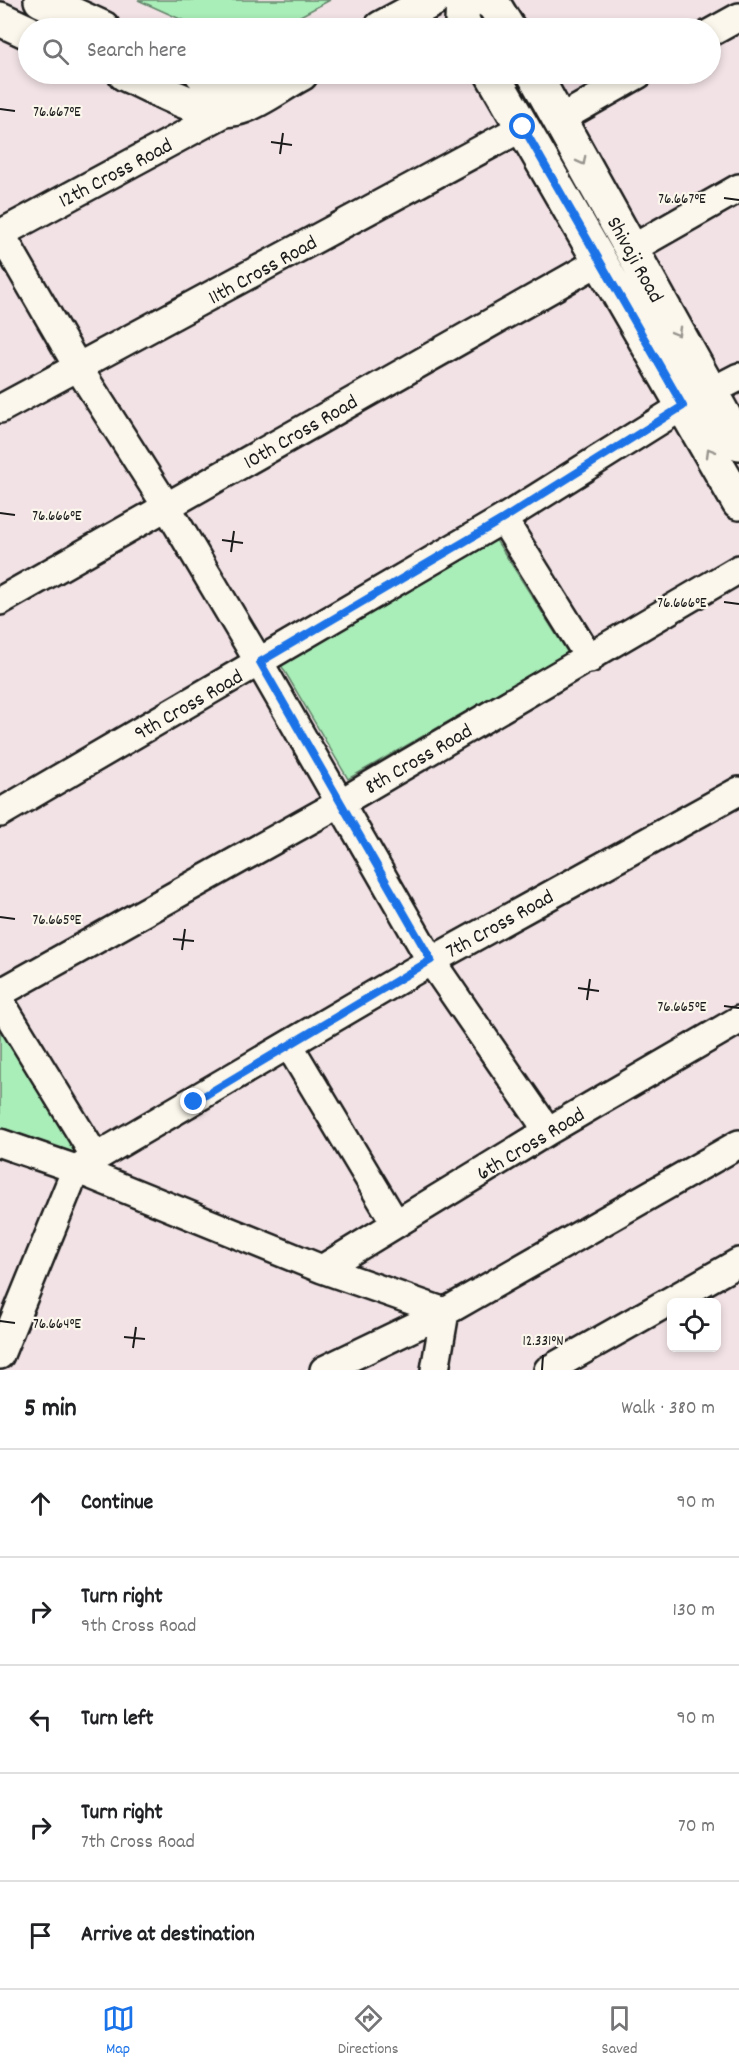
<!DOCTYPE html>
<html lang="en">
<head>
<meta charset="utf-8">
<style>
	:root { --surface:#fff; --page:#f2f2f2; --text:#202124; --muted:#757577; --line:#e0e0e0; --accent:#1a73e8 }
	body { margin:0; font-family:Dekko,sans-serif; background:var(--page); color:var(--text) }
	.controls { position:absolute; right:18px; bottom:18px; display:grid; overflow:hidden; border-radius:9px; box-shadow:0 3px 9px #0003 }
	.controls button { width:54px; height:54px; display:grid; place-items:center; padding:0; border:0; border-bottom:2px solid var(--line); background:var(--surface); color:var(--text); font:30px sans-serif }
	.stop { position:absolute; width:18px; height:18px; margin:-14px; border:4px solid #1a73e8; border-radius:50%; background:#fff }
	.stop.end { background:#1a73e8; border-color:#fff; box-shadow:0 2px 6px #0008 }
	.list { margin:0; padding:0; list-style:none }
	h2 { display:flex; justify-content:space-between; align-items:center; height:78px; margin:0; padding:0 24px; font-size:26px }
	h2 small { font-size:20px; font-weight:400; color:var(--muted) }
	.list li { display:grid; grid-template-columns:39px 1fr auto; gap:18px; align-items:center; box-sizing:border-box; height:108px; padding:0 24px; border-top:2px solid var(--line) }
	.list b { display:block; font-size:22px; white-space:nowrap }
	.list p { margin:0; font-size:20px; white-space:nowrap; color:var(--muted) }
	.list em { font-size:20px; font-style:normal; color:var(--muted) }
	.icon { flex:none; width:33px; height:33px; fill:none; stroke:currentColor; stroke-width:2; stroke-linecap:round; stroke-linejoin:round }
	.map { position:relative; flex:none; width:739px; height:1370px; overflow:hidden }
	.search { position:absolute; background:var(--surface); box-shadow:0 3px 9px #0003; left:18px; right:18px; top:18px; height:66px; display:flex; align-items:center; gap:15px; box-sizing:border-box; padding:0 21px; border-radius:33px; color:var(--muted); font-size:22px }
	.sheet { height:618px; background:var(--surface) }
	nav { display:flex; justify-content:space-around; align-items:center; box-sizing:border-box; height:84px; border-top:2px solid var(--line); background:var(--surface); font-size:16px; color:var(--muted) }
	nav a { display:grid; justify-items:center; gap:3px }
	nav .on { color:var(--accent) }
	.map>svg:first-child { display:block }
	.green { fill:#a9edb8; stroke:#62846a; stroke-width:1.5 }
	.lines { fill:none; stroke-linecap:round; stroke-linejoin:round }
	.street-casing { stroke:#1c1c1c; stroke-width:32 }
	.secondary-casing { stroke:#1c1c1c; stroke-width:38 }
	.street { stroke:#fbf7ec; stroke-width:27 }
	.secondary { stroke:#fbf7ec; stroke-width:33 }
	.oneway { stroke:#97948e }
	.route { stroke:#1a73e8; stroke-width:8 }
	.ticks { fill:none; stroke:#1c1c1c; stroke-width:2 }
	.labels { text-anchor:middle; stroke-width:4.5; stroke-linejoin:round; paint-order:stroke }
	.street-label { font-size:21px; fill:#1c1c1c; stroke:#fbf7ec }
	.ticks-label { font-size:15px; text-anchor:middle; fill:#1c1c1c; stroke:#fbf7ec; stroke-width:4.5; stroke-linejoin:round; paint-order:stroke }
</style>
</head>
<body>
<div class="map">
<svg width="739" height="1370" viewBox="0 0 739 1370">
	<rect width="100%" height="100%" fill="#f2e2e5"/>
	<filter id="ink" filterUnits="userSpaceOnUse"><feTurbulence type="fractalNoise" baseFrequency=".0167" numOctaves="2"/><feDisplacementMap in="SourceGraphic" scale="12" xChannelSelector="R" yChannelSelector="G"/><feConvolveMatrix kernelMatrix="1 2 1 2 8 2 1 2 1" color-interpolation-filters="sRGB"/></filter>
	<g filter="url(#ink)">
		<path class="green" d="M 138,0 L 330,0 L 278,28 L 200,28 Z
			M 496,540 L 568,653 L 348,779 L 281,665 Z
			M 0,1015 L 81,1158 L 0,1130 Z"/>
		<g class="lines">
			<g class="street-casing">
				<path id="street" d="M 710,33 L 739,17
					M 560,119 L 639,74
					M 0,234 L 230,110
					M 1,234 L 79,369 L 167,507 L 259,662 L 431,961 L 548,1131
					M 630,250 L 739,188
					M 0,409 L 523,127
					M 503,519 L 590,659
					M 0,601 L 600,261
					M 0,813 L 503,519 L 683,406 L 739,377
					M 0,993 L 342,802 L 739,569
					M 0,1001 L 96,1158
					M 289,1045 L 396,1224
					M 0,1143 L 76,1169 L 322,1269 L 445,1312 L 435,1370
					M 76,1169 L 431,961 L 739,791
					M 322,1269 L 548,1131 L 739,1020
					M 0,1355 L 76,1169
					M 324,1370 L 445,1312 L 739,1144
					M 548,1370 L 739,1262"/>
			</g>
			<g class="secondary-casing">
				<path id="secondary" d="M 41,0 L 103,28
					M 463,0 L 462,21 L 466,28
					M 487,0 L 494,5 L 508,28
					M 0,19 L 28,32
					M 381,28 L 433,0
					M 125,74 C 158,88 206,121 244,106 C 263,99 282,84 301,74
					M 202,74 L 227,82 L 282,84
					M 492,74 L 739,503
					M 534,74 L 739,443"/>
			</g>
			<use href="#street" class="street"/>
			<use href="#secondary" class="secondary"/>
		</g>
		<defs><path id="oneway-chevron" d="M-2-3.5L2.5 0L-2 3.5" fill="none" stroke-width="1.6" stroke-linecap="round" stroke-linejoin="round" transform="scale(1.5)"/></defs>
		<g class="oneway">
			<use href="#oneway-chevron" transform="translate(582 161) rotate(62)"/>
			<use href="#oneway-chevron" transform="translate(677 332) rotate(60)"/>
			<use href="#oneway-chevron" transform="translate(710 452) rotate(-120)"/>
		</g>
	</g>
	<g class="lines" filter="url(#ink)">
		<path class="route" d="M 194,1102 L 431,960 L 260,662 L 503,519 L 683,406 L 523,127"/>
	</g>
	<path class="ticks" d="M 0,109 L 15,111M 271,142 L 292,145M 280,154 L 283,133M 724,198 L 739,200M 0,513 L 15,515M 222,540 L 243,543M 231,552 L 234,531M 724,602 L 739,604M 0,917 L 15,919M 173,939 L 194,941M 182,950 L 185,929M 578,988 L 599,991M 587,1000 L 590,979M 724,1006 L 739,1008M 0,1321 L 15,1323M 124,1337 L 145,1339M 133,1348 L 136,1327M 542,1370 L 543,1355"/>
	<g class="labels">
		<g class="street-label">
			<text transform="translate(115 172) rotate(-28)" y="7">12th Cross Road</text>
			<text transform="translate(636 259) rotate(61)" y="7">Shivaji Road</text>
			<text transform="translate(262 269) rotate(-29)" y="7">11th Cross Road</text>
			<text transform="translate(300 431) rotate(-30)" y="7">10th Cross Road</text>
			<text transform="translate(188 704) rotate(-30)" y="7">9th Cross Road</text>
			<text transform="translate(418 758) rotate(-30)" y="7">8th Cross Road</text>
			<text transform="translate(499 923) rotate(-29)" y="7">7th Cross Road</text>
			<text transform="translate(530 1143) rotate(-31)" y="7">6th Cross Road</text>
		</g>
	</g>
	<g class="ticks-label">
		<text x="57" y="116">76.667°E</text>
		<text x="682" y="203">76.667°E</text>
		<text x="57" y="520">76.666°E</text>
		<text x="682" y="607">76.666°E</text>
		<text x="57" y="924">76.665°E</text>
		<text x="682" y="1011">76.665°E</text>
		<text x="57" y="1328">76.664°E</text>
		<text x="543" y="1345">12.331°N</text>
	</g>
</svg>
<div class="controls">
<button><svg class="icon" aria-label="locate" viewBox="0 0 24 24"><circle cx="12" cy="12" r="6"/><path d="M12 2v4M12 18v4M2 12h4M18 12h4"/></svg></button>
</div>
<div class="stop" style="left:523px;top:127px"></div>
<div class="stop end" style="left:194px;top:1102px"></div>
<div class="search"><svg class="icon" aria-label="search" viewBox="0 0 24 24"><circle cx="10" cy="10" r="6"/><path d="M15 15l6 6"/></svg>Search here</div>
</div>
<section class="sheet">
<h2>5 min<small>Walk · 380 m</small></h2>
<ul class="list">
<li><svg class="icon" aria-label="ahead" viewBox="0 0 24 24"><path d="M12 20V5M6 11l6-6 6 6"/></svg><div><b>Continue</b></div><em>90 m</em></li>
<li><svg class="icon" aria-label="right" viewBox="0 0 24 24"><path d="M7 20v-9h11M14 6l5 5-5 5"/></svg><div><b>Turn right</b><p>9th Cross Road</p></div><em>130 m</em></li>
<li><svg class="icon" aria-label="left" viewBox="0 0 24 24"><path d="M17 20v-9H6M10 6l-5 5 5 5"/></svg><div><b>Turn left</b></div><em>90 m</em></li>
<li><svg class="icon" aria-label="right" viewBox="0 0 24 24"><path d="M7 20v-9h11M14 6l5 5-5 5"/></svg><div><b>Turn right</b><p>7th Cross Road</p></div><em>70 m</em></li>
<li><svg class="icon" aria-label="arrive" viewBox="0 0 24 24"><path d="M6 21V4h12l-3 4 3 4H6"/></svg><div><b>Arrive at destination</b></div></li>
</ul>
</section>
<nav>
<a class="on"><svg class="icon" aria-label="map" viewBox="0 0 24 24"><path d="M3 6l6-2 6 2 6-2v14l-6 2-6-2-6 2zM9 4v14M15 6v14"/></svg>Map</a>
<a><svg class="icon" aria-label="directions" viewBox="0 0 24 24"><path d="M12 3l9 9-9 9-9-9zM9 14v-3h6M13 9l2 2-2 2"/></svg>Directions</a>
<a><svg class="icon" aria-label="saved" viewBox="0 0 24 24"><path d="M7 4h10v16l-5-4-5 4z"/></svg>Saved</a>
</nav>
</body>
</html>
